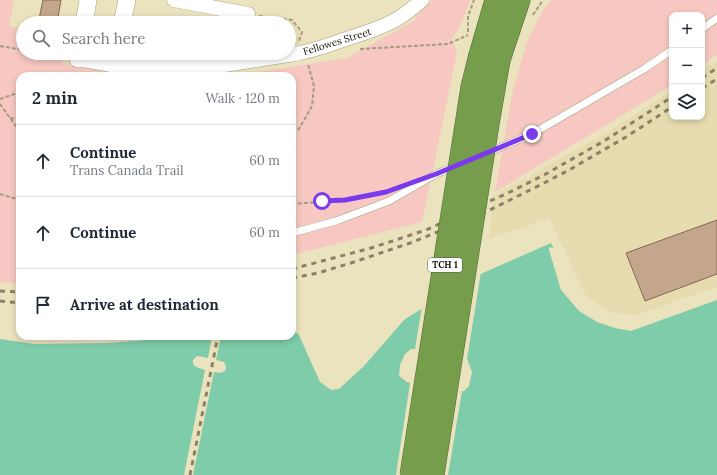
<!DOCTYPE html>
<html lang="en">
<head>
<meta charset="utf-8">
<style>
	:root { --surface:#fff; --page:#f2f2f3; --text:#1f2937; --muted:#747a83; --line:#e0e1e3 }
	body { margin:0; font-family:Lora,serif; background:var(--page); color:var(--text) }
	.controls { position:absolute; right:12px; top:12px; display:grid; overflow:hidden; border-radius:8px; box-shadow:0 2px 6px #0003 }
	.controls button { width:36px; height:36px; display:grid; place-items:center; padding:0; border:0; border-bottom:1px solid var(--line); background:var(--surface); color:var(--text); font:20px sans-serif }
	.stop { position:absolute; width:12px; height:12px; margin:-9px; border:3px solid #7c3aed; border-radius:50%; background:#fff }
	.stop.end { background:#7c3aed; border-color:#fff; box-shadow:0 1px 4px #0008 }
	.list { margin:0; padding:0; list-style:none }
	h2 { display:flex; justify-content:space-between; align-items:center; height:52px; margin:0; padding:0 16px; font-size:17px }
	h2 small { font-size:13px; font-weight:400; color:var(--muted) }
	.list li { display:grid; grid-template-columns:26px 1fr auto; gap:12px; align-items:center; box-sizing:border-box; height:72px; padding:0 16px; border-top:1px solid var(--line) }
	.list b { display:block; font-size:15px; white-space:nowrap }
	.list p { margin:0; font-size:13px; white-space:nowrap; color:var(--muted) }
	.list em { font-size:13px; font-style:normal; color:var(--muted) }
	.icon { flex:none; width:22px; height:22px; fill:none; stroke:currentColor; stroke-width:2; stroke-linecap:round; stroke-linejoin:round }
	.map { position:relative; flex:none; width:717px; height:475px; overflow:hidden }
	.search { position:absolute; background:var(--surface); box-shadow:0 2px 6px #0003; left:16px; top:16px; width:280px; height:44px; display:flex; align-items:center; gap:10px; box-sizing:border-box; padding:0 14px; border-radius:22px; color:var(--muted); font-size:15px }
	.panel { position:absolute; background:var(--surface); box-shadow:0 2px 6px #0003; left:16px; top:72px; width:280px; height:268px; border-radius:12px }
	.map>svg:first-child { display:block }
	.built { fill:#e6dcaf }
	.green { fill:#f6c8c1 }
	.water { fill:#7ecca9 }
	.pier { fill:#ebe2be }
	.building { fill:#c3a68c; stroke:#856a52 }
	.lines { fill:none; stroke-linecap:round; stroke-linejoin:round }
	.service-casing { stroke:#a8a07e; stroke-width:8 }
	.minor-casing { stroke:#a8a07e; stroke-width:15 }
	.tertiary-casing { stroke:#a8a07e; stroke-width:18 }
	.motorway-casing { stroke:#536c33; stroke-width:23 }
	.path { stroke:#a49d81; stroke-width:2; stroke-dasharray:4 2; stroke-linecap:butt }
	.service { stroke:#fff; stroke-width:7 }
	.minor { stroke:#fff; stroke-width:14 }
	.tertiary { stroke:#fff; stroke-width:17 }
	.motorway { stroke:#769d4c; stroke-width:22 }
	.rail { stroke:#898269; stroke-width:3; stroke-dasharray:5 5; stroke-linecap:butt }
	.motorway-bridge-casing { stroke:#536c33; stroke-width:23; stroke-linecap:butt }
	.motorway-bridge { stroke:#769d4c; stroke-width:22 }
	.route { stroke:#7c3aed; stroke-width:5 }
	.labels { text-anchor:middle; stroke-width:3.5; stroke-linejoin:round; paint-order:stroke }
	.shield { fill:#fff; stroke:#5a584f; stroke-width:1 }
	.shield-label { font-size:9px; font-weight:bold; fill:#131004 }
	.street-label { font-size:10px; fill:#131004; stroke:#fff }
</style>
</head>
<body>
<div class="map">
<svg width="717" height="475" viewBox="0 0 717 475">
	<rect width="100%" height="100%" fill="#ebe2be"/>
	<path class="built" d="M 717,61 L 717,287 L 636,315 L 609,312 L 585,295 L 549,217 L 532,224 L 489,239 L 494,195 L 530,177 L 530,175 L 607,133 L 672,91 L 672,117 L 702,117 L 702,71 Z"/>
	<path class="green" d="M 0,0 L 14,0 L 9,26 L 23,29 L 23,53 L 65,53 L 62,64 L 133,76 L 20,76 L 20,284 L 0,282 Z
		M 433,0 L 470,0 L 461,25 L 452,39 L 457,53 L 422,222 L 292,255 L 292,76 L 233,76 L 347,58 L 417,19 L 415,17 Z
		M 552,0 L 717,0 L 717,55 L 702,65 L 702,15 L 672,15 L 672,85 L 495,192 L 513,90 L 527,42 L 543,10 Z"/>
	<path class="water" d="M 551,243 L 570,284 L 588,307 L 612,319 L 639,320 L 717,289 L 717,475 L 0,475 L 0,339 L 35,344 L 107,343 L 200,336 L 292,336 L 292,333 L 298,333 L 320,382 L 331,390 L 339,389 L 364,366 L 405,319 L 474,277 Z"/>
	<path class="pier" d="M 549,247 L 556,249 L 572,282 L 589,305 L 612,317 L 638,318 L 674,303 L 717,288 L 717,300 L 631,331 L 615,328 L 597,322 L 579,311 L 561,290 L 549,250 Z
		M 481,272 L 467,359 L 472,372 L 469,386 L 464,391 L 462,391 L 448,475 L 396,475 L 410,383 L 407,382 L 399,376 L 400,365 L 405,354 L 411,349 L 415,349 L 422,306 L 473,276 Z
		M 212,336 L 221,336 L 216,360 L 224,362 L 226,367 L 225,371 L 220,373 L 214,372 L 193,475 L 184,475 L 205,370 L 196,367 L 193,364 L 193,360 L 197,356 L 208,358 Z"/>
	<path class="building" d="M 43,0 L 61,0 L 57,23 L 39,19 Z
		M 717,220 L 717,274 L 645,301 L 626,253 Z"/>
	<g class="lines">
		<g class="service-casing">
			<path id="service" d="M 702,29 L 717,18
				M 487,153 L 532,134 L 644,69 L 672,50
				M 292,233 L 336,221 L 389,201 L 436,174 L 456,166"/>
		</g>
		<g class="minor-casing">
			<path id="minor" d="M 174,0 L 248,14
				M 78,59 L 123,67 L 224,65 L 295,54 C 311,51 327,46 343,40 C 361,34 380,29 397,19 C 406,14 414,7 422,0"/>
		</g>
		<g class="tertiary-casing">
			<path id="tertiary" d="M 84,23 L 88,0
				M 122,23 L 127,0
				M 78,59 L 79,53
				M 114,65 L 117,53"/>
		</g>
		<g class="motorway-casing">
			<path id="motorway" d="M 480,55 L 496,0
				M 499,60 L 519,0"/>
		</g>
		<path class="path" d="M 533,15 L 543,0
			M 259,16 L 292,20 L 302,32 L 299,41
			M 468,32 L 468,16 L 474,0
			M 0,46 L 23,50
			M 360,49 L 448,44 L 468,35
			M 39,53 L 64,57
			M 70,76 L 76,73
			M 0,99 L 20,92
			M 0,104 L 20,132
			M 10,118 L 20,119
			M 292,132 L 299,129 L 312,106 L 314,86 L 308,64
			M 0,194 L 20,200
			M 292,204 L 345,200 L 380,193"/>
		<use href="#service" class="service"/>
		<use href="#minor" class="minor"/>
		<use href="#tertiary" class="tertiary"/>
		<use href="#motorway" class="motorway"/>
		<path class="rail" d="M 702,78 L 717,68
			M 702,88 L 717,79
			M 292,269 L 371,248 L 426,230 L 510,192 L 544,175 L 604,141 L 672,97
			M 292,278 L 318,273 L 354,262 L 413,242 L 486,212 L 546,182 L 569,170 L 626,137 L 672,107
			M 0,291 L 20,292
			M 0,301 L 20,303
			M 190,475 L 218,336"/>
		<g class="motorway-bridge-casing">
			<path id="motorway-bridge" d="M 411,475 L 472,87 L 480,55
				M 433,475 L 488,124 L 499,60"/>
		</g>
		<use href="#motorway-bridge" class="motorway-bridge"/>
	</g>
	<g class="lines">
		<path class="route" d="M 322,201 L 345,200 L 386,192 L 436,174 L 532,134"/>
	</g>
	<g class="labels">
		<rect class="shield" x="428" y="258" width="34" height="14" rx="3"/>
		<g class="shield-label">
			<text x="445" y="268">TCH 1</text>
		</g>
		<g class="street-label">
			<text transform="translate(337 41) rotate(-17)" y="4">Fellowes Street</text>
		</g>
	</g>
</svg>
<div class="controls">
<button>+</button>
<button>−</button>
<button><svg class="icon" aria-label="layers" viewBox="0 0 24 24"><path d="M12 4l9 5-9 5-9-5zM3 14l9 5 9-5"/></svg></button>
</div>
<div class="stop" style="left:322px;top:201px"></div>
<div class="stop end" style="left:532px;top:134px"></div>
<div class="search"><svg class="icon" aria-label="search" viewBox="0 0 24 24"><circle cx="10" cy="10" r="6"/><path d="M15 15l6 6"/></svg>Search here</div>
<section class="panel">
<h2>2 min<small>Walk · 120 m</small></h2>
<ul class="list">
<li><svg class="icon" aria-label="ahead" viewBox="0 0 24 24"><path d="M12 20V5M6 11l6-6 6 6"/></svg><div><b>Continue</b><p>Trans Canada Trail</p></div><em>60 m</em></li>
<li><svg class="icon" aria-label="ahead" viewBox="0 0 24 24"><path d="M12 20V5M6 11l6-6 6 6"/></svg><div><b>Continue</b></div><em>60 m</em></li>
<li><svg class="icon" aria-label="arrive" viewBox="0 0 24 24"><path d="M6 21V4h12l-3 4 3 4H6"/></svg><div><b>Arrive at destination</b></div></li>
</ul>
</section>
</div>
</body>
</html>
